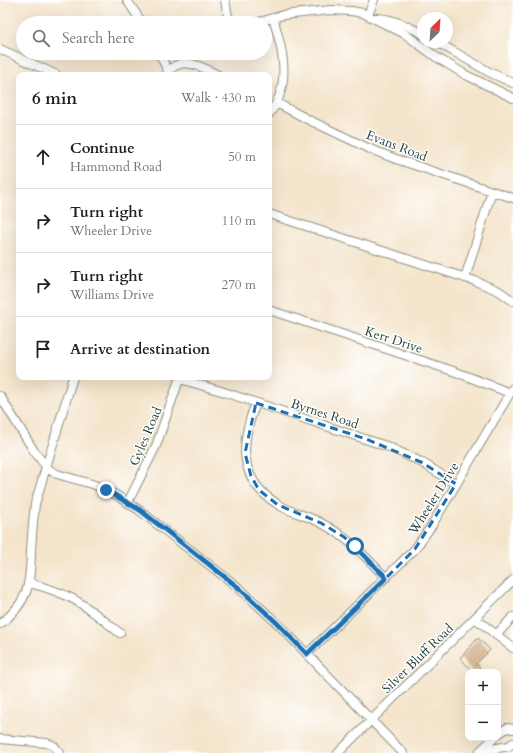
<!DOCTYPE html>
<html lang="en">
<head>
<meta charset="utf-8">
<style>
	:root { --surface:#fff; --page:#f2f2f2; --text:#202124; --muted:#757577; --line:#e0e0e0 }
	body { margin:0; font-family:Cardo,serif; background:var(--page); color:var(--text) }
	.controls { position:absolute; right:12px; bottom:12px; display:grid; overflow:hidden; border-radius:8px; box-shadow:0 4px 16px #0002 }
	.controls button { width:36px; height:36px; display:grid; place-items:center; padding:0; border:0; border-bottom:1px solid var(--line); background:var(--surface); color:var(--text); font:20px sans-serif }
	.compass { position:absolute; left:417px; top:12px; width:36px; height:36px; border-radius:50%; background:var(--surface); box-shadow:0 4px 16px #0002; rotate:25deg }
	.stop { position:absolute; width:12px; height:12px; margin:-9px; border:3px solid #1f6fb2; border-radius:50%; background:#fff }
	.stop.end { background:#1f6fb2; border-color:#fff; box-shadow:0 1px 4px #0008 }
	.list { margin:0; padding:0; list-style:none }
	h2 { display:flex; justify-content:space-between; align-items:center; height:52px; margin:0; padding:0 16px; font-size:17px }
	h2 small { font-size:13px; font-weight:400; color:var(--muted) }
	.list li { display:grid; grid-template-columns:26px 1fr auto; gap:12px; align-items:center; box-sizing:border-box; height:64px; padding:0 16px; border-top:1px solid var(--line) }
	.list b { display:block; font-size:15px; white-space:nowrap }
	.list p { margin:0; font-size:13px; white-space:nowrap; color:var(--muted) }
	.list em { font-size:13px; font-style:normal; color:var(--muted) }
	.icon { flex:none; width:22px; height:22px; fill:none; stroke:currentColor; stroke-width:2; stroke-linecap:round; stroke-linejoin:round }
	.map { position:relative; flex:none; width:513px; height:753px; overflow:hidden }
	.search { position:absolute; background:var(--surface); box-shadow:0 4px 16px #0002; left:16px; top:16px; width:256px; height:44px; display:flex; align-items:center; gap:10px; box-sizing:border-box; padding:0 14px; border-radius:22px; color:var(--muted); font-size:15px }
	.panel { position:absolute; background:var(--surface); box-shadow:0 4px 16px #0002; left:16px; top:72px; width:256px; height:308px; border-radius:8px }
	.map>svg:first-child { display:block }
	.building { fill:#cca47b }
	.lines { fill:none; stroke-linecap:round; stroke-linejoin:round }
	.minor-casing { stroke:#8a9080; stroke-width:10 }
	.minor { stroke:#fff; stroke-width:8 }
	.route { stroke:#1f6fb2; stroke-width:5 }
	.marked { fill:none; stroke:#1f6fb2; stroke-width:3; stroke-dasharray:8 5; stroke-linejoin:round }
	.labels { text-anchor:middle; stroke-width:3; stroke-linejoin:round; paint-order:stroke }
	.street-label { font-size:13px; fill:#1f3d34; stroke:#fff }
</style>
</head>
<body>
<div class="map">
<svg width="513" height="753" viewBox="0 0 513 753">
	<rect width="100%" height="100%" fill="#fff"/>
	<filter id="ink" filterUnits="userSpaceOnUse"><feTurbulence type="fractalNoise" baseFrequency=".025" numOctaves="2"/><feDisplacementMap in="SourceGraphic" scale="8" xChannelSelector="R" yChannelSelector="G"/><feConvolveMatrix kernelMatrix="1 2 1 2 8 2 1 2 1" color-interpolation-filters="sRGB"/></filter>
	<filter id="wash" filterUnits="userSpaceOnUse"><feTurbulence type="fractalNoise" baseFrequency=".012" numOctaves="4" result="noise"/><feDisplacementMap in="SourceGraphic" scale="16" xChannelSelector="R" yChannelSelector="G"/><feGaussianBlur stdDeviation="0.9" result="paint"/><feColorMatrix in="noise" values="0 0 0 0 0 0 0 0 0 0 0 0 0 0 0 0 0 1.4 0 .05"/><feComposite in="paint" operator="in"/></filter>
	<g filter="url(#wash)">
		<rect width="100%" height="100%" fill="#f4e4cb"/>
		<g id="blocks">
			<path class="building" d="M 478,638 L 490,650 L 476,664 L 480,667 L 475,672 L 473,672 L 460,658 Z"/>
		</g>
	</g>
	<g filter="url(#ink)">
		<use href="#blocks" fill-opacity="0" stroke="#8a9080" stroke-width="1"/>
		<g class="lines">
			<g class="minor-casing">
				<path id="minor" d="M 127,0 L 142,23
					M 225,0 L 228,17 L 234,23
					M 368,15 L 374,0
					M 377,18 C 394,19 408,26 423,34
					M 256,23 L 283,15 L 331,10 L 351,11 L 363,13 L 405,34 L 436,57 L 466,75 L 513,98
					M 437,42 L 489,72 L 513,83
					M 0,49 L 57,75
					M 159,53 L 168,71
					M 166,75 C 180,54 200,66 218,75
					M 277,103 L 307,119 L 370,149 L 396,159 L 513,198
					M 269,114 C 292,86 283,50 273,18
					M 269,214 L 475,281 L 499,291 L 513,301
					M 465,278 L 492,191
					M 269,310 L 456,372 L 510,393
					M 180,379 L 221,391 L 389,447 L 421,462 L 456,484
					M 0,396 L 34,451 L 48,469 L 57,474 L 95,485 L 116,495 L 139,510 L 239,588 L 276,622 L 403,753
					M 256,403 C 240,442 237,480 279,505 C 292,513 307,515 321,523 C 347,536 366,557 386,578
					M 128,502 L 156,446 L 180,377
					M 30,583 C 44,587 58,591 71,598 C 89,607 104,621 120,633
					M 475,618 L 513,648
					M 0,624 C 29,602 30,585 31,551 C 32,535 33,520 35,504 L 73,377
					M 496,635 L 513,617
					M 307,654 L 415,549 L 432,525 L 513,388
					M 498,734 L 507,728 L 513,729
					M 0,739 L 47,743 L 54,746 L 60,753
					M 481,750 L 494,738
					M 480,751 L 509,746 L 513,743
					M 338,753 L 513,580"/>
			</g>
			<use href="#minor" class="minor"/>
		</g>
	</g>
	<g class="lines" filter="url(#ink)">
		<path class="route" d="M 106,490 L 140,510 L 239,588 L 276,622 L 307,654 L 386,578 L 355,546"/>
	</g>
	<path class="marked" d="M 256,403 L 366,439 L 421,462 L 456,484 L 415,549 L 386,578 L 344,537 L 321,523 L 278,505 L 259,490 L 251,476 L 245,453 Z"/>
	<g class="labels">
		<g class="street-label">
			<text transform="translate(397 145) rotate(21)" y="5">Evans Road</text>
			<text transform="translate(394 339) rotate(18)" y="5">Kerr Drive</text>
			<text transform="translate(325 413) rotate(18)" y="5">Byrnes Road</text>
			<text transform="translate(145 436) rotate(-67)" y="5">Gyles Road</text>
			<text transform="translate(433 498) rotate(-58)" y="5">Wheeler Drive</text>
			<text transform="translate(417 658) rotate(-44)" y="5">Silver Bluff Road</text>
		</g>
	</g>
</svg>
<div class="controls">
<button>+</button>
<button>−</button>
</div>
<svg class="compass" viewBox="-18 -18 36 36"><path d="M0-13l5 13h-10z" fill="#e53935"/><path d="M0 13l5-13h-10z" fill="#757577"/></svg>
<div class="stop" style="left:355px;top:546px"></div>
<div class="stop end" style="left:106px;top:490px"></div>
<div class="search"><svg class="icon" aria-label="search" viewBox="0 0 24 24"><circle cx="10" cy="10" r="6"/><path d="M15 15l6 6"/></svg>Search here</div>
<section class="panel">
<h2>6 min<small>Walk · 430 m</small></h2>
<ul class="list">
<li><svg class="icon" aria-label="ahead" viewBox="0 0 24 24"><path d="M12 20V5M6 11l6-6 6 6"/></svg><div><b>Continue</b><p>Hammond Road</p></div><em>50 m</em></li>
<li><svg class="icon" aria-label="right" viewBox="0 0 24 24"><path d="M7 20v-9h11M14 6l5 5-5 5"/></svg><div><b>Turn right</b><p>Wheeler Drive</p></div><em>110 m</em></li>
<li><svg class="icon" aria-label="right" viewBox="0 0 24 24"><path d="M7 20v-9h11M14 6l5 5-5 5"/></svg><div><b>Turn right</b><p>Williams Drive</p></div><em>270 m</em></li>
<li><svg class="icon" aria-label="arrive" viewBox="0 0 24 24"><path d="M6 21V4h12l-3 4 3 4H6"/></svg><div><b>Arrive at destination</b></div></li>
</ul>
</section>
</div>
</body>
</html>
